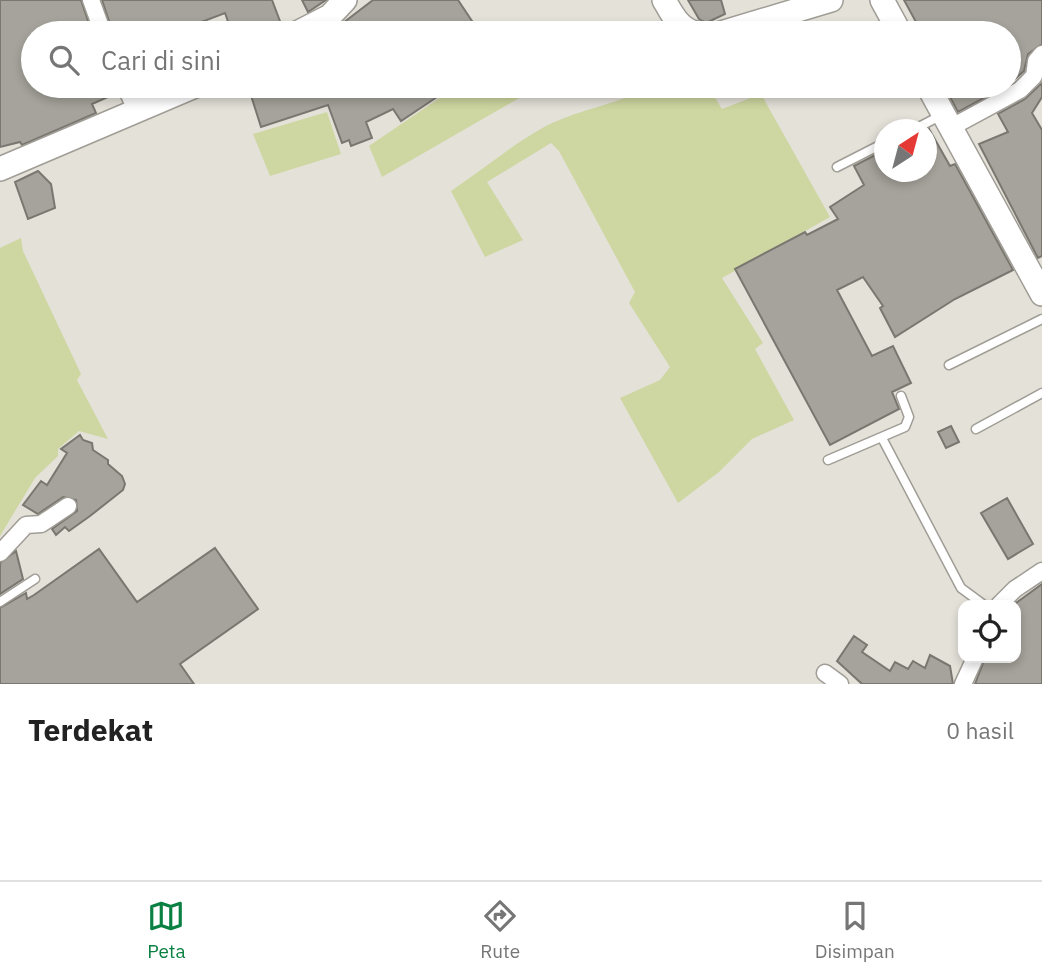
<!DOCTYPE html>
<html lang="id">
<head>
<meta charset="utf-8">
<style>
	:root { --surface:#fff; --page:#f2f2f2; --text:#222; --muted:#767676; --line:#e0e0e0; --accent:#0b8043 }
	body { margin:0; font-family:"IBM Plex Sans",sans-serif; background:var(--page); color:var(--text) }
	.controls { position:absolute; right:21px; bottom:21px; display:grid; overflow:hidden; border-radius:14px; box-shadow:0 4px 10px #0003 }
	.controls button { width:63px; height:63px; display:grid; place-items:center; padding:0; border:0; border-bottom:2px solid var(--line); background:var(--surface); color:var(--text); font:35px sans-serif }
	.compass { position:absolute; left:874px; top:119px; width:63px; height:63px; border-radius:50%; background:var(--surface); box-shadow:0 4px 10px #0003; rotate:36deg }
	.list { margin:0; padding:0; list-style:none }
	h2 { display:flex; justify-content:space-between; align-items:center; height:91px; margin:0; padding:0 28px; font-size:30px }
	h2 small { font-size:23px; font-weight:400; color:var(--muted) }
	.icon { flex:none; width:38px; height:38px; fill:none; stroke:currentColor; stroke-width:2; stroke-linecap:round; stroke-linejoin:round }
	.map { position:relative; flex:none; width:1042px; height:684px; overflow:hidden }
	.search { position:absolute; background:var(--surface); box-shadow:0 4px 10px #0003; left:21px; right:21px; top:21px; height:77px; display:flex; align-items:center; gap:18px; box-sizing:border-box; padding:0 24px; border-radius:38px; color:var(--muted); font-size:26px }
	.sheet { height:196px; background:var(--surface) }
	nav { display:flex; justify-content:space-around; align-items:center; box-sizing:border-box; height:98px; border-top:2px solid var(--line); background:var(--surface); font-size:19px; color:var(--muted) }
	nav a { display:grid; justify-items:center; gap:4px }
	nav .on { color:var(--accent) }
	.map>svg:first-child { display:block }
	.green { fill:#ced7a1 }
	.building { fill:#a5a39b; stroke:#7a7770; stroke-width:2 }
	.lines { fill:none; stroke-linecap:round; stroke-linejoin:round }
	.lane-casing { stroke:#a09d96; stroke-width:11 }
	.street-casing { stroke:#a09d96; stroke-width:19 }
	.secondary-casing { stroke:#a09d96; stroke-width:26 }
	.lane { stroke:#fff; stroke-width:8 }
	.street { stroke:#fff; stroke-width:16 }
	.secondary { stroke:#fff; stroke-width:23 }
</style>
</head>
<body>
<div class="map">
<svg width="1042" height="684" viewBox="0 0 1042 684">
	<rect width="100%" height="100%" fill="#e4e1d9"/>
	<path class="green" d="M 457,86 L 522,86 L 526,94 L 382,177 L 369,146 Z
		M 652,86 L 708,86 L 722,109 L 761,94 L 830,217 L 722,278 L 763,343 L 755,349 L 794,420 L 752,439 L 719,472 L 678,503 L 620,398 L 660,380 L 670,367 L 629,303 L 635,292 L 559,151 L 551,143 L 487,182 L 523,240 L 485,257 L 451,191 C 482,170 513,144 546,126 C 580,109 619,104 652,86 Z
		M 327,112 L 341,154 L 270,176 L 253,134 Z
		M 21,238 L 23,251 L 81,374 L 77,380 L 108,439 L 79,431 L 58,449 L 58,456 L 35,478 L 0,536 L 0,248 Z"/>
	<path class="building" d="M 0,0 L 81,0 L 92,33 L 33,33 L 33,86 L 115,86 L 117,93 L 92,104 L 96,113 L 22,145 L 20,142 L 0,147 Z
		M 102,0 L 272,0 L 281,24 L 255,33 L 232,33 L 225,13 L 188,27 L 190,33 L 113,33 Z
		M 302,0 L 326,0 L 308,12 Z
		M 373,0 L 458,0 L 480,33 L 349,33 L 343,23 Z
		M 688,0 L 721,0 L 725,14 L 706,23 L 699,19 Z
		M 904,0 L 1042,0 L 1042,44 L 1028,54 L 1024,71 L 1009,84 L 1009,33 L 922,33 Z
		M 800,24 L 804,33 L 769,33 Z
		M 1042,83 L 1042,97 L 1032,113 L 1042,130 L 1042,256 L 1038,258 L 979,144 L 1008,132 L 998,114 L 1025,99 Z
		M 248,86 L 435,86 L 440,95 L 401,121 L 393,109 L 366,122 L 372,138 L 351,146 L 349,140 L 342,143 L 328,105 L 261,127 Z
		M 969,86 L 1006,86 L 958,112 L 950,97 Z
		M 929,129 L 950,166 L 955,164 L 1013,270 L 955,299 L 895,337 L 880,308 L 883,306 L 863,277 L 837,290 L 872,356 L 893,346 L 911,383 L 892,392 L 899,409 L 830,445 L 735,269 L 805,232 L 807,235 L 838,219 L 830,207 L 864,185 L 854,166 L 885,150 L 885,172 L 927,172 Z
		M 38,171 L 51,184 L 55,208 L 28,219 L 15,182 Z
		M 951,426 L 959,442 L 946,448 L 938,432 Z
		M 80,435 L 83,440 L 92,443 L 93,450 L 108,460 L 108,464 L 122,476 L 125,484 L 123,490 L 90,516 L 69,531 L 65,527 L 56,535 L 52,529 L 77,511 L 76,500 L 63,497 L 38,514 L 23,505 L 41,481 L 47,485 L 67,453 L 61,449 Z
		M 1007,498 L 1033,544 L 1008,559 L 981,513 Z
		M 215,548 L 258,609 L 180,664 L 194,684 L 0,684 L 0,608 L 26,593 L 27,599 L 34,595 L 99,549 L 137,602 Z
		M 16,551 L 23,579 L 0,594 L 0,563 Z
		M 1042,584 L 1042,684 L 975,684 L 985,658 L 1016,658 L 1016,603 Z
		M 854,636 L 867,645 L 862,652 L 890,671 L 895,662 L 908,669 L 913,661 L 925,668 L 930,655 L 950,666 L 953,684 L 862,684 L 837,661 Z"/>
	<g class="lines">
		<g class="lane-casing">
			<path id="lane" d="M 913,130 L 940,116
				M 837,167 L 884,143
				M 949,365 L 1042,319
				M 976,429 L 1042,393
				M 882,438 L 961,588 L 984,605
				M 828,460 L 905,427 L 909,417 L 901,396
				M 0,602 L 35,579"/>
		</g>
		<g class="street-casing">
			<path id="street" d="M 91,0 L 103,33
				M 125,86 L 136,110
				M 950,128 L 1020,90 L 1034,76 L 1036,61 L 1042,54
				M 0,553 L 26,525 L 41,524 L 68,506
				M 999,605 L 1015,589 L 1042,571
				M 825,673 L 840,684
				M 963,684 L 975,658"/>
		</g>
		<g class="secondary-casing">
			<path id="secondary" d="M 664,0 C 672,14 679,29 696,33
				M 882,0 L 900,33
				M 297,33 L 330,16 L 345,0
				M 721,33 L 831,0
				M 928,86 L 1042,294
				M 0,169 L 195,86"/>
		</g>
		<use href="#lane" class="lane"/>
		<use href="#street" class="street"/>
		<use href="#secondary" class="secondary"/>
	</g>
</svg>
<div class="controls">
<button><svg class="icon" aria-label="locate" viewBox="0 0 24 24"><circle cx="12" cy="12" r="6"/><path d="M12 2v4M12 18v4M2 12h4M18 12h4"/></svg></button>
</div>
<svg class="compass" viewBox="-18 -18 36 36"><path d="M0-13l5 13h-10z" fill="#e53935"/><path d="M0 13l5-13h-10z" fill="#767676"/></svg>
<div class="search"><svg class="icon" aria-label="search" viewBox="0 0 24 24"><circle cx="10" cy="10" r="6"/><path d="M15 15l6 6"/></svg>Cari di sini</div>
</div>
<section class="sheet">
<h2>Terdekat<small>0 hasil</small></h2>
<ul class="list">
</ul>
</section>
<nav>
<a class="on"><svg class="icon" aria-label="map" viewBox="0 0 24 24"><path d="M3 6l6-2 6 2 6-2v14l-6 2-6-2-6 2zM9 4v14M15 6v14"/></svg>Peta</a>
<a><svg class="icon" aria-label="directions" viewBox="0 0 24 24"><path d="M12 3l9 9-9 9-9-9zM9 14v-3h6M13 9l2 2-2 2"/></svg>Rute</a>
<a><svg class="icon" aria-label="saved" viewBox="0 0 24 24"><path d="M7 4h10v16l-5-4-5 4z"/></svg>Disimpan</a>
</nav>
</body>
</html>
